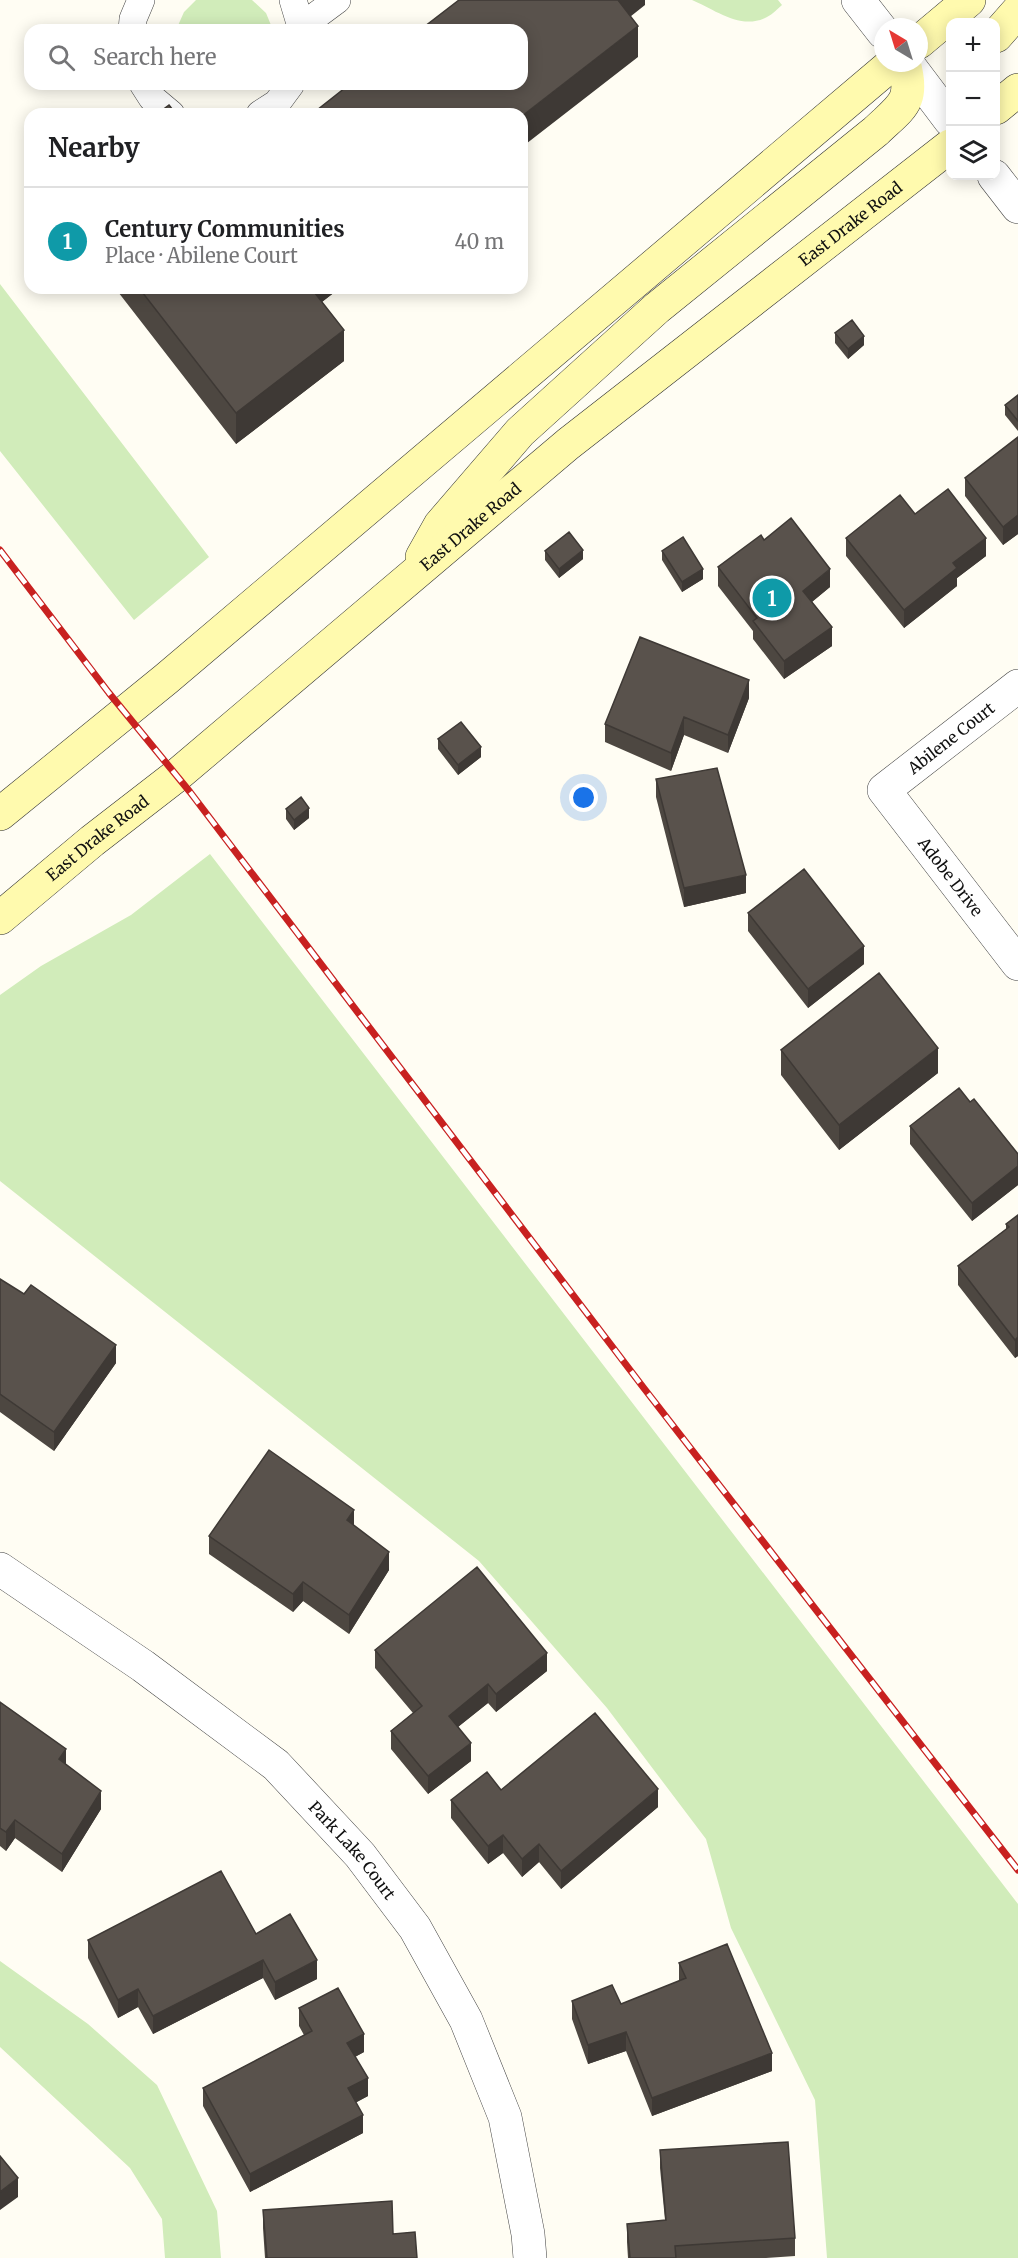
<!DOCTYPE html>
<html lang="en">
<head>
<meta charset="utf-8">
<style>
	:root { --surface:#fff; --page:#f2f2f2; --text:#202124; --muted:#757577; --line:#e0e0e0; --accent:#ea580c }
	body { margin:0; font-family:Merriweather,serif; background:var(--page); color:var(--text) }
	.controls { position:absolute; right:18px; top:18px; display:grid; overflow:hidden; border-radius:12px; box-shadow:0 3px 15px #0003 }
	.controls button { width:54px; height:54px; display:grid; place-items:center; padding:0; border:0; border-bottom:2px solid var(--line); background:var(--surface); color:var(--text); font:30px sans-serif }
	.compass { position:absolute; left:874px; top:18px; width:54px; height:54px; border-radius:50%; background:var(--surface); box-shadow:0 3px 15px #0003; rotate:322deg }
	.you { position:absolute; left:584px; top:798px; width:21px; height:21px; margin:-15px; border:4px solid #fff; border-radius:50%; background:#1a73e8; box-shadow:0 0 0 9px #1a73e833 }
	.badge { display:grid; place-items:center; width:39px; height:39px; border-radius:50%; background:var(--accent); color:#fff; font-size:20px; font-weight:700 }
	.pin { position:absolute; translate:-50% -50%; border:3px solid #fff; box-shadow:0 2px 6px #0006 }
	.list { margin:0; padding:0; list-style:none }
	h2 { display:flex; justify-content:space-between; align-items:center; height:78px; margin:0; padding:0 24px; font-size:26px }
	h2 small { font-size:20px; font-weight:400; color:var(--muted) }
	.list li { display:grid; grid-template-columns:39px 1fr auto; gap:18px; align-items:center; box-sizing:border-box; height:108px; padding:0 24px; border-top:2px solid var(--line) }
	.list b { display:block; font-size:22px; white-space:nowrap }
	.list p { margin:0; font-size:20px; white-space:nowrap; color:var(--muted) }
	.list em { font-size:20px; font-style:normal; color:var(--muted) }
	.icon { flex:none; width:33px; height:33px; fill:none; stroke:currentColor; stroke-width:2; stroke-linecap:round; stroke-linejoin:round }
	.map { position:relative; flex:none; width:1018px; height:2258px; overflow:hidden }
	.search { position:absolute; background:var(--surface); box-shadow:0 3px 15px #0003; left:24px; top:24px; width:504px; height:66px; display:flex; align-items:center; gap:15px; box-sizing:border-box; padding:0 21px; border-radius:18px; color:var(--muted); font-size:22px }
	.panel { position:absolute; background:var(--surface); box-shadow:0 3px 15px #0003; left:24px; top:108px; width:504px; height:186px; border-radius:18px }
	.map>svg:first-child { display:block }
	.green { fill:#d1ecba }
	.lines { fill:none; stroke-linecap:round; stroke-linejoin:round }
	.service-casing { stroke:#434343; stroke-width:28 }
	.minor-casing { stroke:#434343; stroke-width:34 }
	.secondary-casing { stroke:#323232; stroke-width:34 }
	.service { stroke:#fff; stroke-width:27 }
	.minor { stroke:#fff; stroke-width:33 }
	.secondary { stroke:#fffaae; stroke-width:33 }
	.rail-casing { stroke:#c82120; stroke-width:7 }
	.rail { stroke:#fff; stroke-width:4.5; stroke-dasharray:14; stroke-linecap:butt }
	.wall { fill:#4d4741 }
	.shaded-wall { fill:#3e3935 }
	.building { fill:#59524c; stroke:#3e3935; stroke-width:1.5 }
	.labels { text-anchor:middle; stroke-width:6; stroke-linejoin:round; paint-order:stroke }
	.street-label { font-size:16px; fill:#101010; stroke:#fff }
</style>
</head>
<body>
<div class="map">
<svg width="1018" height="2258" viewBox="0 0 1018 2258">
	<rect width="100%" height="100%" fill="#fffdf3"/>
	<path class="green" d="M 196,0 L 252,0 L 266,13 L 273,30 L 176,30 L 184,12 Z
		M 692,0 L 778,0 L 782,5 C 777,9 773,14 767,17 C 741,31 714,9 692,0 Z
		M 201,84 L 247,84 C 231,91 218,90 201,84 Z
		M 0,284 L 209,557 L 134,620 L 0,451 Z
		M 210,854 L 1018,1904 L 1018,2258 L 827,2258 L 815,2100 L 731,1928 L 706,1839 L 607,1708 L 479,1561 L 0,1181 L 0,995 L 41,966 L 131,915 Z
		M 0,1961 L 88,2024 L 157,2085 L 217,2211 L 221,2258 L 165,2258 L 162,2219 L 130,2168 L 0,2047 Z"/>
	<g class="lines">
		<g class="service-casing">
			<path id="service" d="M 293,0 L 302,30
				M 302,26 L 337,0
				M 132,30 L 133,19 L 141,0
				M 143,84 L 152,98 L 171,114
				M 260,114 L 277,103 L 291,84"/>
		</g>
		<g class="minor-casing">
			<g id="minor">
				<path d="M 858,0 L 883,32"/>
				<path d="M 907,63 L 950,120"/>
				<path d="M 994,176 L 1018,207"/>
				<path id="s1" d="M 1018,686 L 884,790 L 1018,964"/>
				<path id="s2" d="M 0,1569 L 143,1666 L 276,1765 L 360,1855 L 415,1928 L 466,2020 L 505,2117 L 528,2234 L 530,2258"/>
			</g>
		</g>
		<g class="secondary-casing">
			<g id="secondary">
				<path d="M 996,36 L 1018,11"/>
				<path d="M 919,42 L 969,0"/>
				<path d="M 996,108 L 1018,90"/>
				<path d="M 422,557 L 440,525 L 520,432 L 657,308 L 876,131 C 902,106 915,102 904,63"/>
				<path d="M 0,814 L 166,679 L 893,63"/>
				<path id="s3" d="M 0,918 L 92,841 L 176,776 L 568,444 L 950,146"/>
			</g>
		</g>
		<use href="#service" class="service"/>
		<use href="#minor" class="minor"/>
		<use href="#secondary" class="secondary"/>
		<g class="rail-casing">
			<path id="rail" d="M 0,550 L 109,693 L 190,792 L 643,1387 L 1018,1870"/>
		</g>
		<use href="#rail" class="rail"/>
	</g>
	<path class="wall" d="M 115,288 L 340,288 L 322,302 L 344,361 L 236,444 Z
		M 835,333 L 864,345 L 848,359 L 835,343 Z
		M 1018,395 L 1018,431 L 1005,415 L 1005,405 Z
		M 1018,437 L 1018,534 L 1003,545 L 965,496 L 965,478 Z
		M 915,514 L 986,556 L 957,578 L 957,586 L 904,628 L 846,556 L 846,538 Z
		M 764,540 L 830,587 L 812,602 L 832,646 L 784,679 L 753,639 L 753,631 L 718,586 L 718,567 Z
		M 545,551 L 583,559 L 559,578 L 545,560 Z
		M 662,551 L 703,579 L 682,592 L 662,560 Z
		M 749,698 L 728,753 L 684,735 L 671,771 L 605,742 L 605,724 Z
		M 438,739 L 481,757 L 458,775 L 438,749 Z
		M 656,779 L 746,893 L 684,907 L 656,797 Z
		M 286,809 L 309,818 L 294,830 L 286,819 Z
		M 748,913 L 864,964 L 808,1008 L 748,931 Z
		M 781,1050 L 938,1073 L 839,1150 L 781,1075 Z
		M 910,1126 L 1018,1154 L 1018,1185 L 972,1221 L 910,1144 Z
		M 1018,1215 L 1018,1356 L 1015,1358 L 958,1285 L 958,1266 L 1006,1229 L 1006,1224 Z
		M 0,1279 L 116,1363 L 54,1451 L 0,1412 Z
		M 354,1526 L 389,1570 L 349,1634 L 303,1601 L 293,1612 L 209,1554 L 209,1536 Z
		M 375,1650 L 547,1671 L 496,1712 L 488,1703 L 458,1727 L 471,1761 L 428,1794 L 391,1749 L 391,1731 L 413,1713 L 375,1668 Z
		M 0,1702 L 66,1764 L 101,1809 L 62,1872 L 15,1838 L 6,1851 L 0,1846 Z
		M 501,1790 L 658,1807 L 561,1889 L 539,1862 L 522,1877 L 503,1853 L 488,1864 L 451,1818 L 451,1800 Z
		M 256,1934 L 317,1979 L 275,2000 L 263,1978 L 153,2034 L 138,2007 L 118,2018 L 88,1958 L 88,1940 Z
		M 679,1963 L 772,2071 L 652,2116 L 626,2051 L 588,2064 L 572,2019 L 572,2001 L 621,2004 L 679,1981 Z
		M 299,2008 L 364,2052 L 355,2057 L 368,2096 L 356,2102 L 363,2133 L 250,2192 L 203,2106 L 203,2088 L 304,2035 L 299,2026 Z
		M 660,2150 L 795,2238 L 795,2256 L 766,2258 L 628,2258 L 627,2242 L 627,2224 L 665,2220 L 660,2168 Z
		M 263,2210 L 393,2234 L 417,2258 L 265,2258 L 263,2228 Z"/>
	<path class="shaded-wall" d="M 616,0 L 645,0 L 645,5 L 616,28 Z
		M 638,26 L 638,57 L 522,147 L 522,116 Z
		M 306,288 L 340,288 L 306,314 Z
		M 344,330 L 344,361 L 236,444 L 236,413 Z
		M 864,336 L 864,345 L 848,359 L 848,349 Z
		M 1018,515 L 1018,534 L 1003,545 L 1003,527 Z
		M 986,538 L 986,556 L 957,578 L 957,586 L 904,628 L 904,610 L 953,563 Z
		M 583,550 L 583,559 L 559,578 L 559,569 Z
		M 703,569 L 703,579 L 682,592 L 682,582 Z
		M 830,569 L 830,587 L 803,609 L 803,591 Z
		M 832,627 L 832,646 L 784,679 L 784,661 Z
		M 749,680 L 749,698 L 728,753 L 728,735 Z
		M 684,717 L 684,735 L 671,771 L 671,753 Z
		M 481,747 L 481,757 L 458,775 L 458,765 Z
		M 309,808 L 309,818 L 294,830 L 294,820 Z
		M 746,875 L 746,893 L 684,907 L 684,888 Z
		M 864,946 L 864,964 L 808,1008 L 808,989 Z
		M 938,1048 L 938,1073 L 839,1150 L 839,1125 Z
		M 1018,1166 L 1018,1185 L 972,1221 L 972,1203 Z
		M 1018,1337 L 1018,1356 L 1015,1358 L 1015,1340 Z
		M 116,1345 L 116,1363 L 54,1451 L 54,1432 Z
		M 354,1510 L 354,1528 L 347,1520 Z
		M 389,1552 L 389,1570 L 349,1634 L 349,1615 Z
		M 303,1582 L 303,1601 L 293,1612 L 293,1594 Z
		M 547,1653 L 547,1671 L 496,1712 L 496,1694 Z
		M 488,1684 L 488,1703 L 449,1734 L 449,1716 Z
		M 471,1743 L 471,1761 L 428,1794 L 428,1776 Z
		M 66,1749 L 66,1767 L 59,1759 Z
		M 658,1789 L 658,1807 L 561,1889 L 561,1871 Z
		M 101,1791 L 101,1809 L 62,1872 L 62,1854 Z
		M 15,1820 L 15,1838 L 6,1851 L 6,1832 Z
		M 503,1835 L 503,1853 L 488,1864 L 488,1846 Z
		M 539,1844 L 539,1862 L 522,1877 L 522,1859 Z
		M 263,1960 L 263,1978 L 153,2034 L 153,2016 Z
		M 317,1960 L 317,1979 L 275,2000 L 275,1982 Z
		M 138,1989 L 138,2007 L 118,2018 L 118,2000 Z
		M 626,2032 L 626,2051 L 588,2064 L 588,2045 Z
		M 364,2034 L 364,2052 L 347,2061 L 347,2043 Z
		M 772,2053 L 772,2071 L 652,2116 L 652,2098 Z
		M 368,2078 L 368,2096 L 348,2107 L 348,2088 Z
		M 363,2115 L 363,2133 L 250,2192 L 250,2174 Z
		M 18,2178 L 18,2197 L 0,2210 L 0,2192 Z"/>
	<path class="building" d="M 459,0 L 618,0 L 638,26 L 522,116 L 522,114 L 312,114 L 350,84 L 522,84 L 522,30 L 420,30 Z
		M 169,105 L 176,114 L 157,114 Z
		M 139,288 L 311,288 L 344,330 L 236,413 Z
		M 852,320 L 864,336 L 848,349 L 835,333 Z
		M 1018,395 L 1018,421 L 1005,405 Z
		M 1018,437 L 1018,515 L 1003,527 L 965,478 Z
		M 948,489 L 986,538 L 953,563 L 957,568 L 904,610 L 846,538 L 900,495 L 915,514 Z
		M 791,518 L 830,569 L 803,591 L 832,627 L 784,661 L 753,621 L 757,618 L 718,567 L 761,535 L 764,540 Z
		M 569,532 L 583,550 L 559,569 L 545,551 Z
		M 683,537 L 703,569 L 682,582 L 662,551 Z
		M 640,637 L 749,680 L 728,735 L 684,717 L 671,753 L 605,724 Z
		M 461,722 L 481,747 L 458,765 L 438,739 Z
		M 717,768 L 746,875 L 684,888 L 656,779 Z
		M 301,797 L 309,808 L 294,820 L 286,809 Z
		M 804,869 L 864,946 L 808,989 L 748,913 Z
		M 879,973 L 938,1048 L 839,1125 L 781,1050 Z
		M 959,1088 L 970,1102 L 974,1099 L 1018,1154 L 1018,1166 L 972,1203 L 910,1126 Z
		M 1018,1215 L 1018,1337 L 1015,1340 L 958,1266 L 1009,1227 L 1006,1224 Z
		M 0,1279 L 24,1294 L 31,1285 L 116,1345 L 54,1432 L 0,1394 Z
		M 269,1450 L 354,1510 L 347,1520 L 389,1552 L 349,1615 L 303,1582 L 293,1594 L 209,1536 Z
		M 477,1567 L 547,1653 L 496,1694 L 488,1684 L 449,1716 L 471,1743 L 428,1776 L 391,1731 L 422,1706 L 375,1650 Z
		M 0,1702 L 66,1749 L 59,1759 L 101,1791 L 62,1854 L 15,1820 L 6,1832 L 0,1828 Z
		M 595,1713 L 658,1789 L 561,1871 L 539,1844 L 522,1859 L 503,1835 L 488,1846 L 451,1800 L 487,1772 L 501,1790 Z
		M 221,1871 L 256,1934 L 290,1914 L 317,1960 L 275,1982 L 263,1960 L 153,2016 L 138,1989 L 118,2000 L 88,1940 Z
		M 727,1944 L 772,2053 L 652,2098 L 626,2032 L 588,2045 L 572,2001 L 612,1985 L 621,2004 L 686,1978 L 679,1963 Z
		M 338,1988 L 364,2034 L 347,2043 L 368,2078 L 348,2088 L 363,2115 L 250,2174 L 203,2088 L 312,2031 L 299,2008 Z
		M 788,2142 L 795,2238 L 675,2246 L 676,2258 L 630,2258 L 627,2224 L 666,2220 L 660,2150 Z
		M 0,2156 L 18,2178 L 0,2192 Z
		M 392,2201 L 393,2234 L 415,2232 L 417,2258 L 267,2258 L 263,2210 Z"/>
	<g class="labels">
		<g class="street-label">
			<text dy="6" stroke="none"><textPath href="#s3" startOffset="1098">East Drake Road</textPath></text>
			<text dy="6" stroke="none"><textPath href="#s3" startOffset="612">East Drake Road</textPath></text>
			<text transform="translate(951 738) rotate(-38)" y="6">Abilene Court</text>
			<text dy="6" stroke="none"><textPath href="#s3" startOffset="126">East Drake Road</textPath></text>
			<text dy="6" stroke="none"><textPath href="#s1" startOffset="279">Adobe Drive</textPath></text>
			<text dy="6" stroke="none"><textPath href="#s2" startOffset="453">Park Lake Court</textPath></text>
		</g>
	</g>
</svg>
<div class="controls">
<button>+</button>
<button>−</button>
<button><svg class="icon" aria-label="layers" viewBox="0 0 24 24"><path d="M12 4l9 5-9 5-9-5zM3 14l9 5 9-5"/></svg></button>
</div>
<svg class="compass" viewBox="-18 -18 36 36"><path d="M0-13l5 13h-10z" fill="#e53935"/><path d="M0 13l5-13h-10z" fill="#757577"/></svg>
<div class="you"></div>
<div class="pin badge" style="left:772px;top:598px;background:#0f9aa8">1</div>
<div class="search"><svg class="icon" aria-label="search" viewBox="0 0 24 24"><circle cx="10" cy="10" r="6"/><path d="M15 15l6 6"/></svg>Search here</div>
<section class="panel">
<h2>Nearby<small></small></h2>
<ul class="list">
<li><span class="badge" style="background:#0f9aa8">1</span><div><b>Century Communities</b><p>Place · Abilene Court</p></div><em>40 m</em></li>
</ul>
</section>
</div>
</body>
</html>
